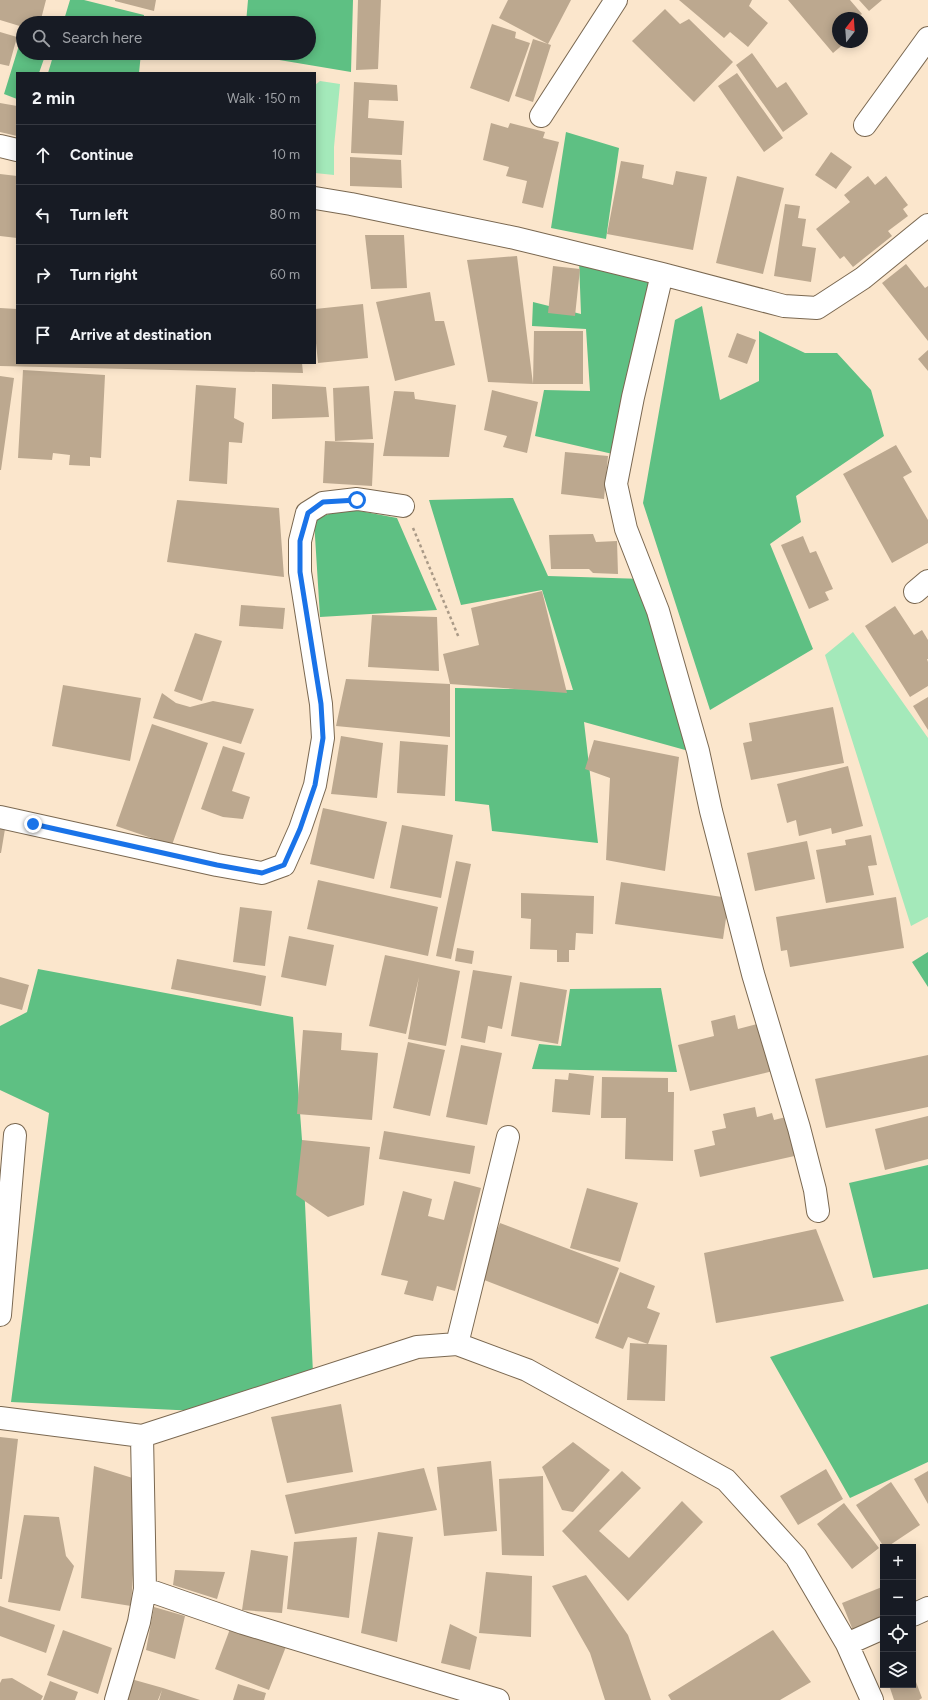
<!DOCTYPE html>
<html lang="en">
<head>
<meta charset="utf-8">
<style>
	:root { --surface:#171b24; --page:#242831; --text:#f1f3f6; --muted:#9ea1a6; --line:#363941 }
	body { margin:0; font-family:Figtree,sans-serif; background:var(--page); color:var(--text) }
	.controls { position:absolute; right:12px; bottom:12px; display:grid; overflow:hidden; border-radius:0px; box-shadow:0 2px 10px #0003 }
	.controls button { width:36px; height:36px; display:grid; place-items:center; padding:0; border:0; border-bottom:1px solid var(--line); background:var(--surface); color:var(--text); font:20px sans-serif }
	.compass { position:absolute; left:832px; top:12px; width:36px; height:36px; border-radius:50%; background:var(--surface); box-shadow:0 2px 10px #0003; rotate:17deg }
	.stop { position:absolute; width:12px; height:12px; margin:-9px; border:3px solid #1a73e8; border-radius:50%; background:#fff }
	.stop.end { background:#1a73e8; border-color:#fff; box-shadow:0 1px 4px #0008 }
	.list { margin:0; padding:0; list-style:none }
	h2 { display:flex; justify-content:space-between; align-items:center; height:52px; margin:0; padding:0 16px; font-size:17px }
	h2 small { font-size:13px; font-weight:400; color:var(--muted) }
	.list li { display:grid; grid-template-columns:26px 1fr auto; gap:12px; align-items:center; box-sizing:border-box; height:60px; padding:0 16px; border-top:1px solid var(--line) }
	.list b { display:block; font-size:15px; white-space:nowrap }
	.list em { font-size:13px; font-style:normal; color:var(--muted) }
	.icon { flex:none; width:22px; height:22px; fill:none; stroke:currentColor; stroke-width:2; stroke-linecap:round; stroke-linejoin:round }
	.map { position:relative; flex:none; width:928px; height:1700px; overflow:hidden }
	.search { position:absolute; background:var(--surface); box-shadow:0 2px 10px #0003; left:16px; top:16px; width:300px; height:44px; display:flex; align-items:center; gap:10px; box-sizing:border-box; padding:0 14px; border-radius:22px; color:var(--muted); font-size:15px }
	.panel { position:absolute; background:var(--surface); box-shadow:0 2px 10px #0003; left:16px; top:72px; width:300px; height:292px; border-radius:0px }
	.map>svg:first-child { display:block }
	.green { fill:#a4e9ba }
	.forest { fill:#5ec083 }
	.building { fill:#bca88f }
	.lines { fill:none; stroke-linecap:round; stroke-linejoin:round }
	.minor-casing { stroke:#7a6851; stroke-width:24 }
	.path { stroke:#aa9a87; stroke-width:2.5; stroke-dasharray:3 3; stroke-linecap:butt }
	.minor { stroke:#fff; stroke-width:22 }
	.route { stroke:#1a73e8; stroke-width:5 }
</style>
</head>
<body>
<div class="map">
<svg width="928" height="1700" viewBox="0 0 928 1700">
	<rect width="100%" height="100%" fill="#fbe6cc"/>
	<path class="green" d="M 320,81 L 340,84 L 334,147 L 334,175 L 315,173 L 315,85 Z
		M 853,632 L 928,738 L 928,917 L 911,926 L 825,655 Z"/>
	<path class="forest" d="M 70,0 L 84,0 L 144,15 L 143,23 L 63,23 Z
		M 248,0 L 353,0 L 351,72 L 243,54 L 309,53 L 309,23 L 246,23 Z
		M 21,39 L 23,39 L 23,53 L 46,53 L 39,73 L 17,73 L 17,99 L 4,94 Z
		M 54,53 L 141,53 L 139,73 L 48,73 Z
		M 566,132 L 619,148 L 606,239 L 551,228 Z
		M 579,260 L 653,278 L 617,455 L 535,436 L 544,390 L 590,391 L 586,329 L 532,326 L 533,302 L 581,314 Z
		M 702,306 L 720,400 L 759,381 L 759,331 L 805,353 L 837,353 L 871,390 L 884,436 L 796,496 L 801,522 L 770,544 L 813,649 L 710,710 L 643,503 L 675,320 Z
		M 513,498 L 548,576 L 644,579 L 696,753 L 584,722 L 598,843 L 492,831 L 489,805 L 455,801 L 455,688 L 573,690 L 542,590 L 461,605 L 429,500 Z
		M 344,508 L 397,518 L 437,610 L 320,617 L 314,520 Z
		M 928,952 L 928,987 L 912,962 Z
		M 38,969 L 293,1017 L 302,1140 L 313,1373 L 197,1411 L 11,1402 L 49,1113 L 0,1090 L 0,1026 L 27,1012 Z
		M 661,988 L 677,1072 L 532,1069 L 539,1044 L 561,1046 L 570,989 Z
		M 928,1165 L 928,1269 L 873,1278 L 849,1183 Z
		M 928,1304 L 928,1462 L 850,1498 L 770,1357 Z"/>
	<path class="building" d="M 0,0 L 46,0 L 40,23 L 23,23 L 23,27 L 0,20 Z
		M 115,0 L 156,0 L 154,11 L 115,1 Z
		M 358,0 L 381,0 L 378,69 L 356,70 Z
		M 508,0 L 571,0 L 548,44 L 499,18 Z
		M 679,0 L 752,0 L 749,6 L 768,23 L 748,47 L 730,32 L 724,38 Z
		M 788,0 L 850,0 L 862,14 L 856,18 L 838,18 L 838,42 L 846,42 L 833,53 Z
		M 859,0 L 882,0 L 869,11 Z
		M 665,9 L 680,24 L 689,19 L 733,62 L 694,102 L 632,41 Z
		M 492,24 L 516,32 L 515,38 L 530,43 L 509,102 L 470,88 Z
		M 0,32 L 17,37 L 9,66 L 0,64 Z
		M 533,39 L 551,45 L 533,102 L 515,96 Z
		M 752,53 L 777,88 L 786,82 L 808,114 L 783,132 L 736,65 Z
		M 737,73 L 783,138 L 764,152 L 718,86 Z
		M 354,82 L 397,85 L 398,101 L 369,100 L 368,118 L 404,121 L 402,155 L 351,153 Z
		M 0,103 L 17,106 L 17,136 L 0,132 Z
		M 491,123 L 508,128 L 510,123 L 545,132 L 543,138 L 559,142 L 543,208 L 522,203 L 527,181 L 506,176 L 509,167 L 483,160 Z
		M 831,152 L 852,167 L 836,189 L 815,175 Z
		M 350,157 L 401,160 L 402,188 L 350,186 Z
		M 621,161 L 644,165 L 642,178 L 673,185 L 676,171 L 707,177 L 693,250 L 607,234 Z
		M 0,174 L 17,176 L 17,238 L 0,236 Z
		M 737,176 L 784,188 L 763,274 L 716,263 Z
		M 868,176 L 875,185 L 886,176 L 908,205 L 903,209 L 908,216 L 888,231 L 892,236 L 853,267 L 844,256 L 840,259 L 816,229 L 850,202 L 844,195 Z
		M 785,204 L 800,206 L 798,218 L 806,219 L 802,246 L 816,248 L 811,282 L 774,276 Z
		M 365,235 L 404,235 L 407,288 L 371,289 Z
		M 517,256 L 533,384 L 488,382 L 467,260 Z
		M 906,264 L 925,288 L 928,286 L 928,341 L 882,283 Z
		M 553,266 L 580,269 L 575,316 L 548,313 Z
		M 430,292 L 435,321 L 444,321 L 455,365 L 395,381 L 376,302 Z
		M 363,304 L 368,358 L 318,363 L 315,333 L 315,309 Z
		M 0,308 L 17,309 L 17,363 L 302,363 L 303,373 L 0,366 Z
		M 534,331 L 583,331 L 583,384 L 533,384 Z
		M 737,333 L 756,340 L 747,364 L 728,357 Z
		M 928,350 L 928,371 L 918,359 Z
		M 23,370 L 105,375 L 101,458 L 90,457 L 90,466 L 69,465 L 70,455 L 53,453 L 52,460 L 18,458 Z
		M 0,376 L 14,378 L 1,470 L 0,470 Z
		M 272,384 L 326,387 L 329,417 L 272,419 Z
		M 196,385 L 236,388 L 234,418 L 244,423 L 242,443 L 229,442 L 227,484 L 189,481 Z
		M 369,386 L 373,439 L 335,441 L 333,388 Z
		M 492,390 L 538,402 L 527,453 L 503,447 L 507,436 L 484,430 Z
		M 394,391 L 414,392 L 415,399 L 456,405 L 449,457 L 383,456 Z
		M 325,441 L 374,443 L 372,486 L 323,483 Z
		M 896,445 L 912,472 L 903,477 L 928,520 L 928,543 L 892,563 L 843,474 Z
		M 565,452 L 608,456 L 604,499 L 561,494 Z
		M 177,500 L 279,508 L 284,577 L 167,562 Z
		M 593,534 L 596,542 L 617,541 L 618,574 L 593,573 L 589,569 L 551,569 L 549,535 Z
		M 803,536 L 810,553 L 816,551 L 833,589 L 825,592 L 829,600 L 809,609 L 781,545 Z
		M 542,591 L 567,693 L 450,684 L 443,654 L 479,645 L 471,608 Z
		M 241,605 L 285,608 L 283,629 L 239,626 Z
		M 895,606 L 914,635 L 922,630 L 928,640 L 928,659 L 927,659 L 928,662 L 928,686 L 910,697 L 865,626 Z
		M 372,615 L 437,617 L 439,671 L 368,667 Z
		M 195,633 L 222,641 L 202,701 L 174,691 Z
		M 346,679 L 450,684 L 450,737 L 336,726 Z
		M 63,685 L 141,698 L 130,761 L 52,746 Z
		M 162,693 L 176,703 L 190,707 L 213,701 L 254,709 L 241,744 L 153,718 Z
		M 928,697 L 928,730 L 913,706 Z
		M 833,707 L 844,763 L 751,780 L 743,743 L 752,741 L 749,723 Z
		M 152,724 L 208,743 L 172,845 L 116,826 Z
		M 341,736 L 383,743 L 377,798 L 331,794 Z
		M 594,740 L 679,757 L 665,871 L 606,860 L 610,778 L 585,769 Z
		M 400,741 L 448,745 L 445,796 L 397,793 Z
		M 223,746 L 245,753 L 232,791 L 250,797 L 243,819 L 223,817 L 201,809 Z
		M 848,766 L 863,826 L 832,834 L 831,828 L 799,836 L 796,820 L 787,823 L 777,784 Z
		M 323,808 L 387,822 L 374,879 L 310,864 Z
		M 0,822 L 6,823 L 1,853 L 0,853 Z
		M 402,825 L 453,835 L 441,898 L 390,888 Z
		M 871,835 L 877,865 L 868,866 L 874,895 L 826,903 L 816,850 L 846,845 L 845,840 Z
		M 807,841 L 815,879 L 755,891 L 747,853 Z
		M 456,861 L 471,864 L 451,959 L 436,956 Z
		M 318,880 L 438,907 L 428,956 L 307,929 Z
		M 621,882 L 729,898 L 723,939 L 615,924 Z
		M 521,893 L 594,896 L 593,934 L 576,933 L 575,950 L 569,950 L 569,962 L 557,962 L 557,950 L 530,949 L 531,919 L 521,918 Z
		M 896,897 L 904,948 L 790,967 L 787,950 L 781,951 L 776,917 Z
		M 240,907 L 272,911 L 265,966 L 233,962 Z
		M 289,936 L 334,945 L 326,986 L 281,977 Z
		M 457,948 L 474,951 L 472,964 L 455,961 Z
		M 385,955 L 460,971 L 446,1046 L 408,1039 L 419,977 L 406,1034 L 369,1026 Z
		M 177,959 L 266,976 L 261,1006 L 171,989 Z
		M 473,970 L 512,976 L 502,1029 L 488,1026 L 485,1043 L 461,1038 Z
		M 0,977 L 29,985 L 22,1010 L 0,1004 Z
		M 520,982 L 567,990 L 558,1044 L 511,1036 Z
		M 735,1015 L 738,1029 L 761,1023 L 773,1071 L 690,1091 L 678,1045 L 714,1036 L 711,1021 Z
		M 303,1030 L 342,1033 L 341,1050 L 378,1053 L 372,1120 L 297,1114 Z
		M 408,1042 L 445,1050 L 430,1116 L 393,1108 Z
		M 461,1045 L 502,1053 L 487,1125 L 446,1117 Z
		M 928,1055 L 928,1107 L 826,1128 L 815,1079 Z
		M 569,1073 L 594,1076 L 590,1115 L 552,1112 L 555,1079 L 568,1080 Z
		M 602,1077 L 668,1078 L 668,1092 L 674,1092 L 673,1161 L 625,1159 L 626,1118 L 601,1118 Z
		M 755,1107 L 757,1117 L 772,1113 L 774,1120 L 790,1116 L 799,1155 L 700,1177 L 694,1150 L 715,1145 L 712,1131 L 726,1128 L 723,1114 Z
		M 928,1116 L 928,1159 L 885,1170 L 875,1129 Z
		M 384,1131 L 475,1146 L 470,1174 L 379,1159 Z
		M 302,1140 L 370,1147 L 364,1205 L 328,1217 L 296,1195 Z
		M 454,1181 L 481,1188 L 455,1291 L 437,1286 L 433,1301 L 404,1294 L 408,1281 L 381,1275 L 403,1191 L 432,1199 L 428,1216 L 444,1220 Z
		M 587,1188 L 638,1203 L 620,1262 L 570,1248 Z
		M 500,1223 L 619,1268 L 598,1324 L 479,1278 Z
		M 816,1229 L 844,1301 L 716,1323 L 704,1253 Z
		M 620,1272 L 655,1286 L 647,1308 L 660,1313 L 648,1344 L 667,1345 L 665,1401 L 627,1400 L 630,1343 L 648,1344 L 628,1337 L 623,1349 L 595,1338 Z
		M 341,1404 L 353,1472 L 287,1483 L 271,1417 Z
		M 0,1437 L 18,1439 L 2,1579 L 0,1579 Z
		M 573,1442 L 610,1470 L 573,1512 L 562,1510 L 542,1467 Z
		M 491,1461 L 497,1531 L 444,1536 L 437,1467 Z
		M 94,1466 L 139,1480 L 131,1606 L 81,1598 Z
		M 424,1468 L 437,1510 L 295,1534 L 285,1495 Z
		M 826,1469 L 843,1499 L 798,1525 L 780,1496 Z
		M 622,1471 L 641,1488 L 599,1531 L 629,1558 L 682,1501 L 703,1522 L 628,1601 L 562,1531 Z
		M 928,1471 L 928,1504 L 914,1479 Z
		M 543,1476 L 544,1556 L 502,1555 L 499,1479 Z
		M 891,1482 L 920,1525 L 887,1547 L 884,1547 L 856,1505 Z
		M 844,1503 L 879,1548 L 852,1569 L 817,1524 Z
		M 24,1515 L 59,1517 L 66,1556 L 74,1566 L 60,1611 L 8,1602 Z
		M 378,1532 L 413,1537 L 397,1642 L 361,1633 Z
		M 357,1537 L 349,1618 L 287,1609 L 294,1542 Z
		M 251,1550 L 288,1556 L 282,1613 L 242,1610 Z
		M 175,1570 L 225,1572 L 217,1599 L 173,1585 Z
		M 486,1572 L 532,1576 L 531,1637 L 479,1633 Z
		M 586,1575 L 628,1635 L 651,1700 L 605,1700 L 590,1653 L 552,1586 Z
		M 882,1587 L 883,1621 L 854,1633 L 842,1603 Z
		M 0,1606 L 55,1625 L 46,1653 L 0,1636 Z
		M 154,1607 L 185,1616 L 175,1659 L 146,1650 Z
		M 450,1624 L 477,1637 L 470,1670 L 441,1663 Z
		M 230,1629 L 287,1644 L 269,1690 L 215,1669 Z
		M 63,1630 L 112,1648 L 98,1694 L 47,1675 Z
		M 773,1630 L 811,1682 L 780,1700 L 671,1700 L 668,1695 Z
		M 913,1674 L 922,1698 L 919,1700 L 894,1700 L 889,1685 L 913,1685 Z
		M 12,1678 L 43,1696 L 41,1700 L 0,1700 L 0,1683 L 2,1679 Z
		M 131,1679 L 163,1688 L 200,1700 L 159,1700 L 162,1690 L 158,1700 L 125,1700 Z
		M 50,1681 L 78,1692 L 75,1700 L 43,1700 Z
		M 238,1684 L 266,1693 L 264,1700 L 233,1700 Z"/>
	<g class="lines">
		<g class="minor-casing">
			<path id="minor" d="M 541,116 L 616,0
				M 865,125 L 928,38
				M 0,146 L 17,150
				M 315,198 L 351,204 L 515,238 L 662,274 L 784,306 L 817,308 L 863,278 L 928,225
				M 662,274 L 633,397 L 616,484 L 626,529 L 658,611 L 698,751 L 711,811 L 753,974 L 799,1128 L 815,1190 L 818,1211
				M 915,592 L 928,581
				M 0,817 L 217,865 L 262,873 L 284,865 L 300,829 L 315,785 L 323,738 L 321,704 L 300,572 L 300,541 L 307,513 L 323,503 L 357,499 L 403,506
				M 0,1315 L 15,1135
				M 457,1344 L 508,1137
				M 0,1418 L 142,1436 L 417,1347 L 457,1344 L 527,1370 L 726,1480 L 796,1557 L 847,1644 L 872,1700
				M 145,1589 L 243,1623 L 498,1700
				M 913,1615 L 928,1608
				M 847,1644 L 883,1628
				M 116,1700 L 139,1622 L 145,1589 L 142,1436"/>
		</g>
		<path class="path" d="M 413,528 L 459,638"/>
		<use href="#minor" class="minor"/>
	</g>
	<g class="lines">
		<path class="route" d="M 33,824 L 217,865 L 262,873 L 284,865 L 300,829 L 315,785 L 323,738 L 321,704 L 300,572 L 300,541 L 308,513 L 323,502 L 357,500"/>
	</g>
</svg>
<div class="controls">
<button>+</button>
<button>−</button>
<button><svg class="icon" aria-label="locate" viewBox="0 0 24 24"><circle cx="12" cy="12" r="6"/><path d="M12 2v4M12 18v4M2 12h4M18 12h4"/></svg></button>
<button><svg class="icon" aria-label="layers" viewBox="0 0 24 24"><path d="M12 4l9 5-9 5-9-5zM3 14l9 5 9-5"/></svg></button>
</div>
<svg class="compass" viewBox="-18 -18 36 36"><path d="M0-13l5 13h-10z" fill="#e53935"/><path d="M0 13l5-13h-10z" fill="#9ea1a6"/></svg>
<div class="stop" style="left:357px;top:500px"></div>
<div class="stop end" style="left:33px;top:824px"></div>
<div class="search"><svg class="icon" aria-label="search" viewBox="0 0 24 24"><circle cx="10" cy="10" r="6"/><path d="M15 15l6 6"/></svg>Search here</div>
<section class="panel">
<h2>2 min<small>Walk · 150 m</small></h2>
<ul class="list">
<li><svg class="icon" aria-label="ahead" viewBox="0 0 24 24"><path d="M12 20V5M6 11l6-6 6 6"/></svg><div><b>Continue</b></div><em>10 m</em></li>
<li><svg class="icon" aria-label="left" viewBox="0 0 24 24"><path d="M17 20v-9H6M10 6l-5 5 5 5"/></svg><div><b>Turn left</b></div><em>80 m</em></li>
<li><svg class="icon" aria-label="right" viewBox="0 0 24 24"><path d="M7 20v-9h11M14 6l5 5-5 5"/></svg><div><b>Turn right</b></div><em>60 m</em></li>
<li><svg class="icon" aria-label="arrive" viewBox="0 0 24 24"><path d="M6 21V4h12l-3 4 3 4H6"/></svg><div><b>Arrive at destination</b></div></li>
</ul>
</section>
</div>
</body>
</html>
